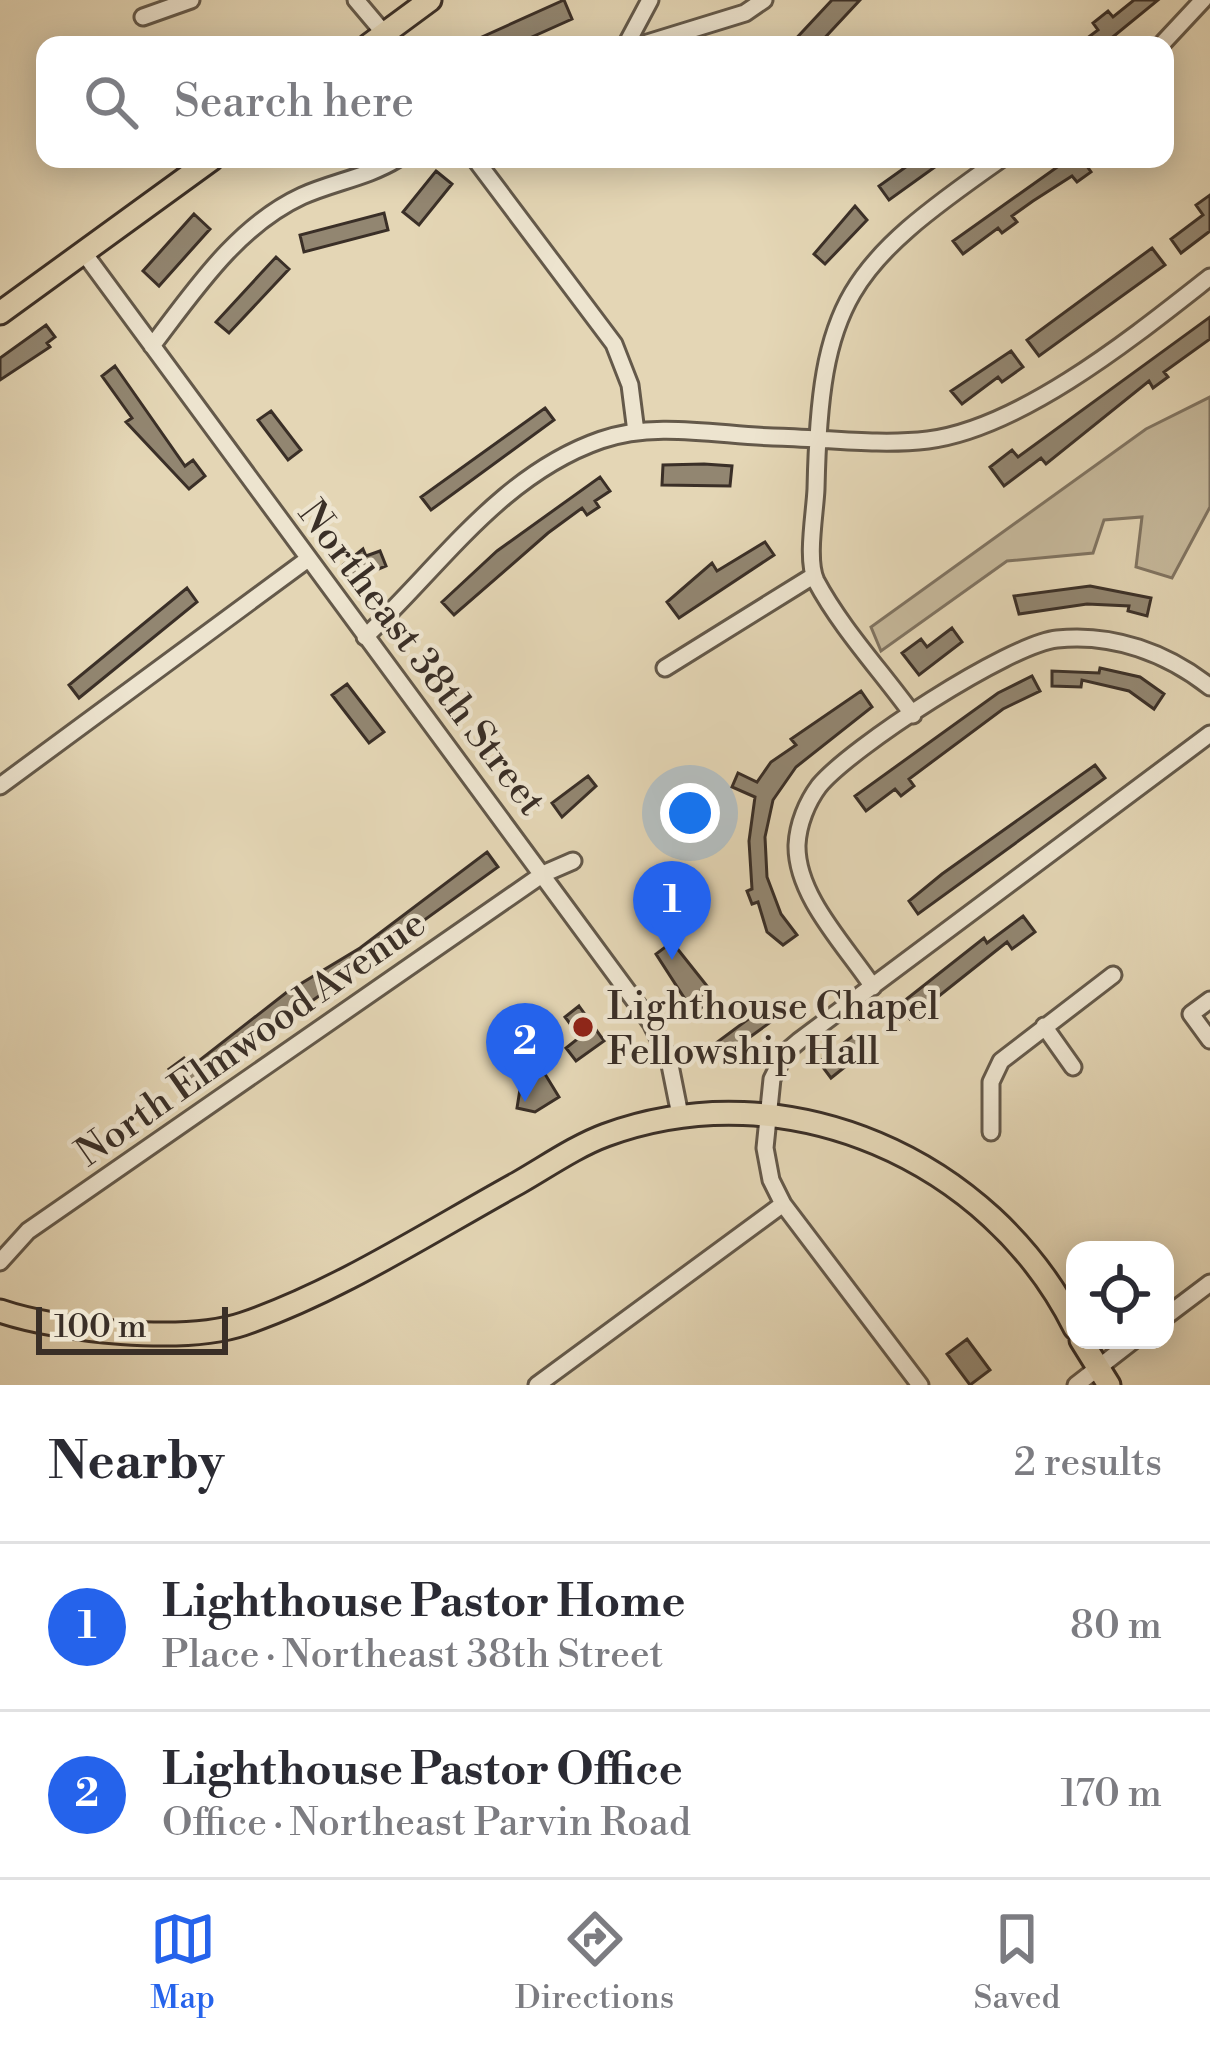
<!DOCTYPE html>
<html lang="en">
<head>
<meta charset="utf-8">
<style>
	:root { --surface:#fff; --page:#f2f2f3; --text:#2b2b33; --muted:#7c7c81; --line:#e1e1e2; --accent:#2563eb }
	body { margin:0; font-family:"Libre Bodoni",serif; background:var(--page); color:var(--text) }
	.controls { position:absolute; right:36px; bottom:36px; display:grid; overflow:hidden; border-radius:24px; box-shadow:0 6px 30px #0003 }
	.controls button { width:108px; height:108px; display:grid; place-items:center; padding:0; border:0; border-bottom:3px solid var(--line); background:var(--surface); color:var(--text); font:60px sans-serif }
	.scale { position:absolute; left:36px; bottom:30px; width:192px; box-sizing:border-box; padding-left:12px; border:6px solid #3a2f27; border-top:0; font-size:33px; line-height:42px; white-space:nowrap; color:#3a2f27; -webkit-text-stroke:9px #ede4cf; paint-order:stroke }
	.you { position:absolute; left:690px; top:813px; width:42px; height:42px; margin:-30px; border:9px solid #fff; border-radius:50%; background:#1a73e8; box-shadow:0 0 0 18px #1a73e833 }
	.badge { display:grid; place-items:center; width:78px; height:78px; border-radius:50%; background:var(--accent); color:#fff; font-size:39px; font-weight:700 }
	.pin { position:absolute; translate:-50% -99px; filter:drop-shadow(0 3px 6px #0008) }
	.pin::after { content:''; position:absolute; top:63px; width:42px; height:36px; background:inherit; clip-path:polygon(0 0,100% 0,50% 100%) }
	.list { margin:0; padding:0; list-style:none }
	h2 { display:flex; justify-content:space-between; align-items:center; height:156px; margin:0; padding:0 48px; font-size:51px }
	h2 small { font-size:39px; font-weight:400; color:var(--muted) }
	.list li { display:grid; grid-template-columns:78px 1fr auto; gap:36px; align-items:center; box-sizing:border-box; height:168px; padding:0 48px; border-top:3px solid var(--line) }
	.list b { display:block; font-size:45px; white-space:nowrap }
	.list p { margin:0; font-size:39px; white-space:nowrap; color:var(--muted) }
	.list em { font-size:39px; font-style:normal; color:var(--muted) }
	.icon { flex:none; width:66px; height:66px; fill:none; stroke:currentColor; stroke-width:2; stroke-linecap:round; stroke-linejoin:round }
	.map { position:relative; flex:none; width:1210px; height:1385px; overflow:hidden }
	.search { position:absolute; background:var(--surface); box-shadow:0 6px 30px #0003; left:36px; right:36px; top:36px; height:132px; display:flex; align-items:center; gap:30px; box-sizing:border-box; padding:0 42px; border-radius:24px; color:var(--muted); font-size:45px }
	.sheet { height:492px; background:var(--surface) }
	nav { display:flex; justify-content:space-around; align-items:center; box-sizing:border-box; height:168px; border-top:3px solid var(--line); background:var(--surface); font-size:33px; color:var(--muted) }
	nav a { display:grid; justify-items:center; gap:6px }
	nav .on { color:var(--accent) }
	.map>svg:first-child { display:block }
	.green { fill:#c7ba9d; stroke:#807462; stroke-width:3 }
	.building { fill:#928671; stroke:#3a2f27; stroke-width:3 }
	.lines { fill:none; stroke-linecap:round; stroke-linejoin:round }
	.minor-casing { stroke:#64594a; stroke-width:21 }
	.major-casing { stroke:#3a2f27; stroke-width:27 }
	.minor { stroke:#ede4cf; stroke-width:15 }
	.major { stroke:#e4d6b5; stroke-width:21 }
	.poi-dot { fill:#8f2418; stroke:#ede4cf; stroke-width:4.5 }
	.labels { text-anchor:middle; stroke-width:9; stroke-linejoin:round; paint-order:stroke }
	.street-label { font-size:39px; fill:#3a2f27; stroke:#ede4cf }
	.poi-label { font-size:39px; fill:#3a2f27; stroke:#ede4cf; text-anchor:start }
</style>
</head>
<body>
<div class="map">
<svg width="1210" height="1385" viewBox="0 0 1210 1385">
	<rect width="100%" height="100%" fill="#e4d6b5"/>
	<filter id="stains"><feTurbulence type="fractalNoise" baseFrequency=".00167" numOctaves="4"/><feColorMatrix values="0 0 0 0 .2 0 0 0 0 .09 0 0 0 0 .02 0 0 0 .5 -.17"/></filter>
	<radialGradient id="worn" r=".72"><stop offset=".6" stop-color="#630" stop-opacity="0"/><stop offset="1" stop-color="#630" stop-opacity=".3"/></radialGradient>
	<path class="green" d="M 1210,397 L 1210,507 L 1172,578 L 1136,567 L 1142,517 L 1104,520 L 1093,553 L 1007,561 L 881,651 L 871,627 L 1146,429 Z"/>
	<path class="building" d="M 564,0 L 572,19 L 514,45 L 464,45 Z
		M 832,0 L 860,0 L 818,45 L 790,45 Z
		M 1134,0 L 1158,0 L 1103,45 L 1078,45 L 1098,30 L 1093,23 L 1108,11 L 1113,17 Z
		M 917,159 L 946,159 L 889,200 L 879,186 Z
		M 1060,159 L 1082,159 L 1091,172 L 1077,182 L 1072,176 L 1033,201 L 1012,216 L 1017,222 L 1002,233 L 998,228 L 963,254 L 953,241 L 1063,163 Z
		M 436,171 L 452,184 L 419,225 L 403,212 Z
		M 1210,195 L 1210,231 L 1181,253 L 1171,239 L 1203,215 L 1196,205 Z
		M 855,206 L 867,220 L 825,264 L 814,254 Z
		M 384,213 L 388,230 L 304,252 L 300,235 Z
		M 194,214 L 210,229 L 159,286 L 143,271 Z
		M 1152,248 L 1165,265 L 1039,356 L 1027,340 Z
		M 276,257 L 289,269 L 229,333 L 216,322 Z
		M 1210,317 L 1210,339 L 1164,372 L 1168,377 L 1153,388 L 1149,381 L 1046,464 L 1041,458 L 1004,486 L 990,467 L 1012,450 L 1018,457 Z
		M 46,325 L 55,337 L 47,343 L 50,347 L 0,380 L 0,358 Z
		M 1011,351 L 1023,367 L 1002,382 L 998,377 L 962,404 L 951,391 Z
		M 115,366 L 185,466 L 193,460 L 205,476 L 189,489 L 126,422 L 132,418 L 102,376 Z
		M 545,408 L 554,420 L 431,510 L 421,497 Z
		M 271,411 L 301,450 L 288,460 L 258,420 Z
		M 704,464 L 732,466 L 730,486 L 662,485 L 663,465 Z
		M 600,477 L 610,491 L 595,501 L 599,507 L 587,515 L 582,508 L 548,533 L 454,615 L 442,602 L 497,551 Z
		M 765,542 L 774,555 L 679,618 L 667,602 L 712,563 L 717,571 Z
		M 363,549 L 366,556 L 380,551 L 386,566 L 350,581 L 343,565 Z
		M 1090,586 L 1151,598 L 1147,616 L 1128,611 L 1129,606 L 1087,604 L 1019,614 L 1014,596 Z
		M 187,588 L 197,602 L 79,698 L 69,685 Z
		M 952,628 L 962,642 L 919,675 L 902,653 L 921,639 L 927,647 Z
		M 1100,668 L 1140,677 L 1164,694 L 1154,709 L 1129,691 L 1082,680 L 1081,687 L 1052,686 L 1052,671 L 1099,673 Z
		M 1032,676 L 1040,691 L 1003,709 L 909,779 L 914,786 L 901,796 L 895,789 L 866,811 L 855,796 L 998,693 Z
		M 347,684 L 384,732 L 369,743 L 332,695 Z
		M 861,691 L 872,707 L 796,767 L 773,800 L 765,837 L 767,877 L 781,914 L 797,935 L 783,945 L 767,932 L 758,902 L 752,904 L 747,891 L 752,889 L 749,841 L 755,797 L 732,787 L 738,773 L 757,782 L 771,762 L 796,745 L 791,739 Z
		M 1095,765 L 1105,778 L 918,914 L 909,901 L 942,874 Z
		M 588,776 L 596,786 L 562,817 L 552,803 Z
		M 487,852 L 498,867 L 212,1073 L 184,1090 L 169,1069 L 184,1058 L 191,1067 L 287,992 L 360,948 Z
		M 1023,916 L 1035,932 L 1012,949 L 1007,942 L 910,1019 L 899,1005 L 984,938 L 987,943 Z
		M 672,942 L 707,986 L 700,991 L 709,1002 L 694,1013 L 656,954 Z
		M 774,1000 L 783,1013 L 721,1058 L 712,1046 Z
		M 579,1006 L 604,1041 L 576,1061 L 566,1048 L 580,1037 L 565,1017 Z
		M 854,1035 L 866,1050 L 831,1078 L 819,1062 Z
		M 537,1061 L 559,1097 L 535,1112 L 517,1108 L 521,1083 L 516,1076 Z
		M 967,1339 L 990,1370 L 970,1385 L 947,1354 Z"/>
	<g class="lines">
		<g class="minor-casing">
			<path id="minor" d="M 356,0 L 394,45
				M 143,17 L 191,0
				M 626,45 L 650,0
				M 641,45 L 745,13 L 764,0
				M 1161,45 L 1203,0
				M 475,159 L 614,344 L 630,385 L 636,432
				M 84,253 L 651,1023 L 669,1060 L 680,1115
				M 152,346 C 194,291 237,226 302,196 C 333,182 368,177 397,159
				M 365,637 C 440,567 500,475 601,440 C 655,421 717,435 773,437 C 824,438 878,446 928,440 C 1022,428 1136,335 1210,277
				M 665,668 L 813,576
				M 913,715 C 882,672 841,628 816,581 C 806,560 815,513 816,489 C 820,299 848,266 1001,159
				M 0,786 L 308,559
				M 873,987 C 846,946 796,896 797,845 C 798,824 807,802 819,786 C 850,748 1009,644 1057,639 C 1113,633 1167,653 1210,687
				M 1210,1000 L 1191,1014 L 1210,1040
				M 1044,1026 L 1073,1067
				M 991,1132 L 991,1082 L 1001,1061 L 1113,975
				M 0,1262 L 28,1231 L 543,874 L 573,861
				M 1165,1317 L 1210,1283
				M 537,1385 L 783,1204
				M 920,1385 L 783,1204 L 771,1180 L 765,1148 L 772,1079 L 785,1053 L 799,1041 L 1210,734
				M 1076,1385 L 1134,1340"/>
		</g>
		<g class="major-casing">
			<path id="major" d="M 369,45 L 430,0
				M 0,313 L 212,159
				M 0,1311 C 58,1331 184,1344 243,1324 C 339,1291 429,1232 518,1183 C 546,1167 576,1146 606,1135 C 786,1069 991,1159 1075,1328
				M 1081,1340 L 1109,1385"/>
		</g>
		<use href="#minor" class="minor"/>
		<use href="#major" class="major"/>
	</g>
	<circle class="poi-dot" cx="583" cy="1027" r="12"/>
	<g class="labels">
		<g class="street-label">
			<text transform="translate(423 657) rotate(53)" y="14">Northeast 38th Street</text>
			<text transform="translate(250 1037) rotate(-35)" y="14">North Elmwood Avenue</text>
		</g>
		<g class="poi-label">
			<text x="607" y="1019">Lighthouse Chapel<tspan x="607" dy="45">Fellowship Hall</tspan></text>
		</g>
	</g>
	<rect width="100%" height="100%" filter="url(#stains)"/>
	<rect width="100%" height="100%" fill="url(#worn)"/>
</svg>
<div class="controls">
<button><svg class="icon" aria-label="locate" viewBox="0 0 24 24"><circle cx="12" cy="12" r="6"/><path d="M12 2v4M12 18v4M2 12h4M18 12h4"/></svg></button>
</div>
<div class="scale">100 m</div>
<div class="you"></div>
<div class="pin badge" style="left:672px;top:960px">1</div>
<div class="pin badge" style="left:525px;top:1102px">2</div>
<div class="search"><svg class="icon" aria-label="search" viewBox="0 0 24 24"><circle cx="10" cy="10" r="6"/><path d="M15 15l6 6"/></svg>Search here</div>
</div>
<section class="sheet">
<h2>Nearby<small>2 results</small></h2>
<ul class="list">
<li><span class="badge">1</span><div><b>Lighthouse Pastor Home</b><p>Place · Northeast 38th Street</p></div><em>80 m</em></li>
<li><span class="badge">2</span><div><b>Lighthouse Pastor Office</b><p>Office · Northeast Parvin Road</p></div><em>170 m</em></li>
</ul>
</section>
<nav>
<a class="on"><svg class="icon" aria-label="map" viewBox="0 0 24 24"><path d="M3 6l6-2 6 2 6-2v14l-6 2-6-2-6 2zM9 4v14M15 6v14"/></svg>Map</a>
<a><svg class="icon" aria-label="directions" viewBox="0 0 24 24"><path d="M12 3l9 9-9 9-9-9zM9 14v-3h6M13 9l2 2-2 2"/></svg>Directions</a>
<a><svg class="icon" aria-label="saved" viewBox="0 0 24 24"><path d="M7 4h10v16l-5-4-5 4z"/></svg>Saved</a>
</nav>
</body>
</html>
